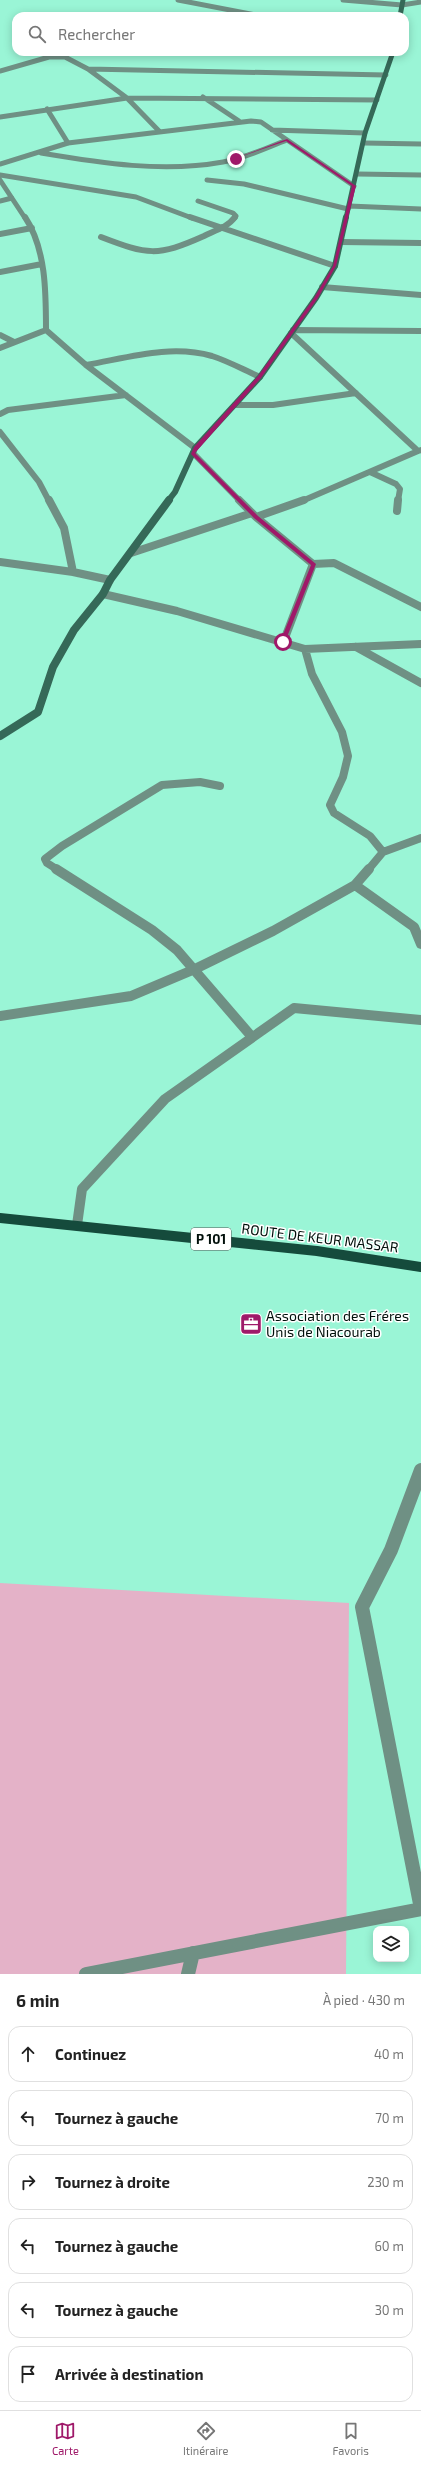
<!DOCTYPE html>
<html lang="fr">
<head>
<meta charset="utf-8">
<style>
	:root { --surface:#fff; --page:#f2f2f2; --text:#222; --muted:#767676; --line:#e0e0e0; --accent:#9f1969 }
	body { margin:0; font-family:"Exo 2",sans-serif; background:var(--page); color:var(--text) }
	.controls { position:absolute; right:12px; bottom:12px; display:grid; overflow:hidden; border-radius:8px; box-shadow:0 2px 10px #0003 }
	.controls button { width:36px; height:36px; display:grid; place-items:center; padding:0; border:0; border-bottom:1px solid var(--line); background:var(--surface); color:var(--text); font:20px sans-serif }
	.stop { position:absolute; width:12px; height:12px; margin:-9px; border:3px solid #9f1969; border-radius:50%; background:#fff }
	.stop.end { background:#9f1969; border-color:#fff; box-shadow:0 1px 4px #0008 }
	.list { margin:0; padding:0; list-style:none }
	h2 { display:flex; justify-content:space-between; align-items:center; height:52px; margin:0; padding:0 16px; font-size:17px }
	h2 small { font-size:13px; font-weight:400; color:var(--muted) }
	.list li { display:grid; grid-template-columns:26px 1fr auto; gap:12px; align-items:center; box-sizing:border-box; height:56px; margin:0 8px 8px; padding:0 8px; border:1px solid var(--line); border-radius:12px }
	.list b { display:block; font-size:15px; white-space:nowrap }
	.list em { font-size:13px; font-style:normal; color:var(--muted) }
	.icon { flex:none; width:22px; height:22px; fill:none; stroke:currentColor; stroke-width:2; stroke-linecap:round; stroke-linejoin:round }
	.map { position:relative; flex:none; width:421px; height:1974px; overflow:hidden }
	.search { position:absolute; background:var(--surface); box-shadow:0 2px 10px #0003; left:12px; right:12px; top:12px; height:44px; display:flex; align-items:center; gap:10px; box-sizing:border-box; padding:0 14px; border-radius:12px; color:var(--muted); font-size:15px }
	.sheet { height:436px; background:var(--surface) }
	nav { display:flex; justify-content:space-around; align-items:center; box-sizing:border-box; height:56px; border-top:1px solid var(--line); background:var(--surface); font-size:11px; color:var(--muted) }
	nav a { display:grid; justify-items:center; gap:2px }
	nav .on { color:var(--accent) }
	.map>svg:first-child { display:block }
	.green { fill:#e4b2c8 }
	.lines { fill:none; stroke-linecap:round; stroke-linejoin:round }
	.street-far4 { stroke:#6f9084; stroke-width:5 }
	.street-far3 { stroke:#6f9084; stroke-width:6 }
	.street-far2 { stroke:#6f9084; stroke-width:8 }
	.street-far1 { stroke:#6f9084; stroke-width:10 }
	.street { stroke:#6f9084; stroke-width:14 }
	.secondary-far2 { stroke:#356958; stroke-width:5 }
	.secondary-far1 { stroke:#356958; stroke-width:6 }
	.secondary { stroke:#356958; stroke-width:8 }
	.primary { stroke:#154b3c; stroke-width:10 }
	.route { fill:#9f1969 }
	.labels { text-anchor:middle; stroke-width:3; stroke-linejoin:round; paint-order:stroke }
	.shield { fill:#fff; stroke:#4c5754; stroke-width:1 }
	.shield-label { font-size:13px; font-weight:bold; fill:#000f0a }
	.street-label { font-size:14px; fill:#000f0a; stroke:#fff }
	.poi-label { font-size:14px; fill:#000f0a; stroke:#fff; text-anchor:start }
</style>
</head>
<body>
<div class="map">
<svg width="421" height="1974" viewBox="0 0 421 1974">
	<rect width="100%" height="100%" fill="#9af5d6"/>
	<path class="green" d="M 0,1583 L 349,1603 L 346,1974 L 0,1974 Z"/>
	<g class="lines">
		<path class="street-far4" d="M 178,0 L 261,16
			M 343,0 L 402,5 L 421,2
			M 88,69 L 386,75
			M 0,71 L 49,57 L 65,57 L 88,69 L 127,98 L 377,100
			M 203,97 L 239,121
			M 47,109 L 68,143
			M 0,117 L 127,98 L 159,131
			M 272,130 L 365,133
			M 364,143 L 421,144
			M 41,153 C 101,163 163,173 223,162 C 246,158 266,148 287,140
			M 0,164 L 68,143 L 251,121 L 261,122 L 354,186
			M 357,174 L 421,175
			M 0,175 L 136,197 L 192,218
			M 0,180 L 25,218
			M 207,180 L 244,184 L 348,209
			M 0,201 L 12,198
			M 198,201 L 233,213 L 236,216 L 235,218
			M 349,206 L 421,209"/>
		<path class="street-far3" d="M 25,217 C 46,249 46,292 46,330 L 86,365 L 195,448
			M 190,217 L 335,266
			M 0,234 L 32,228
			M 101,237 C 148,255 157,257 204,236 C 214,231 228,227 235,217
			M 341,242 L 421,243
			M 0,272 L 42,264
			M 322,287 L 421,295
			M 293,330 L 421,331
			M 291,333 L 418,451 L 421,450
			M 0,335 L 14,342
			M 0,348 L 46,330
			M 86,365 C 127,358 170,344 212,356 C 228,361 244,370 260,377
			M 235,405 L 273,405 L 356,393
			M 0,414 L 8,410 L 126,395
			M 0,432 L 39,482 L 49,501
			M 193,453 L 240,501
			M 370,472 L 396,484 L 400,489 L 398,501
			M 302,501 L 418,451"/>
		<path class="street-far2" d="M 49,500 L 64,528 L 73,572
			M 239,500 L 256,517 L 313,564 L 334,563 L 421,607
			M 397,511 L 398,500
			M 256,517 L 304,500
			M 131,553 L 252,513
			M 0,562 L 73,572 L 110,580
			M 103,594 L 177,611 L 305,649 L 421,644
			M 283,643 L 313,564
			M 356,647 L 421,683
			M 305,649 L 312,674 L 342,732 L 348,756 L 343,777 L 330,805 L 334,813 L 370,836 L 383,852
			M 58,870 L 47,863 L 45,859 L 62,846 L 162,785 L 200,782 L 220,786
			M 368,870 L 383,852 L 421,838"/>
		<path class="street-far1" d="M 56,869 L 152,930 L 177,950 L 252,1037
			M 355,885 L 414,927 L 421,944
			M 0,1016 L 131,996 L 195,969 L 273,931 L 355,885 L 369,869
			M 77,1225 L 82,1189 L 165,1099 L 294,1008 L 421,1020"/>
		<path class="street" d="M 421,1470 L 391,1550 L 362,1607 L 421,1909
			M 86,1974 L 421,1909
			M 188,1974 L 193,1953"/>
		<path class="secondary-far2" d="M 400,16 L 403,0
			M 346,218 L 365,133 L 393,52"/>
		<path class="secondary-far1" d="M 168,501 L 175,492 L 195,448 L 260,377 L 316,298 L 335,266 L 346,217"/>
		<path class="secondary" d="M 0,736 L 38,712 L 53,667 L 74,630 L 103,594 L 110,580 L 169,500"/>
		<path class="primary" d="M 0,1218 L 317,1251 L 421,1267"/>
	</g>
	<path class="route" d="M 287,139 L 356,186 L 336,266 L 318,298 L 261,378 L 195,453 L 258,516 L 316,564 L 285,642 L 283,644 L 280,642 L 311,565 L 254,518 L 191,454 L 194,447 L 258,376 L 314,298 L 333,266 L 352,186 L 286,141 L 234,159 Z"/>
	<defs>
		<g id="office-square" transform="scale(1.15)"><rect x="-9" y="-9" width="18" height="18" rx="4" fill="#9f1969" stroke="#fff"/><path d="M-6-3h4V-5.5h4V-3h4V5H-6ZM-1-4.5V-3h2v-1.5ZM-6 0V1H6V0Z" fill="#fff"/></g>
	</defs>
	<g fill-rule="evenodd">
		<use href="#office-square" x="251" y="1324"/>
	</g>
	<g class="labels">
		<rect class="shield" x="191" y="1228" width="40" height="22" rx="3"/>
		<g class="shield-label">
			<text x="211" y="1244">P 101</text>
		</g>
		<g class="street-label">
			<text transform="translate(320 1238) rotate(7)" y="5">ROUTE DE KEUR MASSAR</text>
		</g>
		<g class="poi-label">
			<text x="266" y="1321">Association des Fréres<tspan x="266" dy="16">Unis de Niacourab</tspan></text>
		</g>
	</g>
</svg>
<div class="controls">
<button><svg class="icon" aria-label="layers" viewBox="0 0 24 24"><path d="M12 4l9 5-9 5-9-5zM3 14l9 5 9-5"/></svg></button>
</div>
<div class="stop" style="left:283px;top:642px"></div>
<div class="stop end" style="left:236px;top:159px"></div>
<div class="search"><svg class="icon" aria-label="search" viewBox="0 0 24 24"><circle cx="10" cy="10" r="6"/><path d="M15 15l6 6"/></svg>Rechercher</div>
</div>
<section class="sheet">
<h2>6 min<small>À pied · 430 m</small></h2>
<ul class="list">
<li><svg class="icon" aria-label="ahead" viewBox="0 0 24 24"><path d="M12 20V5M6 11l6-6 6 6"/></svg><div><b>Continuez</b></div><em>40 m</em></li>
<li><svg class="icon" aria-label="left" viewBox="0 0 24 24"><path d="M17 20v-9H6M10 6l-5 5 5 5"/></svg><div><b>Tournez à gauche</b></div><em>70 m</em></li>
<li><svg class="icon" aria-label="right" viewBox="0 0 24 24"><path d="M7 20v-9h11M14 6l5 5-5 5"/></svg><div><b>Tournez à droite</b></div><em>230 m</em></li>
<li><svg class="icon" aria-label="left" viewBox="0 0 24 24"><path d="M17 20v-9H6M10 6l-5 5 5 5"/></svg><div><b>Tournez à gauche</b></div><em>60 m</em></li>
<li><svg class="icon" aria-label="left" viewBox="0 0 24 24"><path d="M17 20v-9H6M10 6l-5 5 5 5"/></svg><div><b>Tournez à gauche</b></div><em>30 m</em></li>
<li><svg class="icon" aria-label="arrive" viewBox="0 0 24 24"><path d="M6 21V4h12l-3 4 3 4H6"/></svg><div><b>Arrivée à destination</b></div></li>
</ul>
</section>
<nav>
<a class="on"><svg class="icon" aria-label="map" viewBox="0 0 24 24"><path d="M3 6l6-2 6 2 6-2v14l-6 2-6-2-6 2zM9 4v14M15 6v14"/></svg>Carte</a>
<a><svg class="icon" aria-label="directions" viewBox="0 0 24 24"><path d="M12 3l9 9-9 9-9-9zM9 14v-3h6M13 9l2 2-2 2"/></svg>Itinéraire</a>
<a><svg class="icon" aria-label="saved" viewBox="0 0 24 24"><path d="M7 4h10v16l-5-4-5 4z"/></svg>Favoris</a>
</nav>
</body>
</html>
